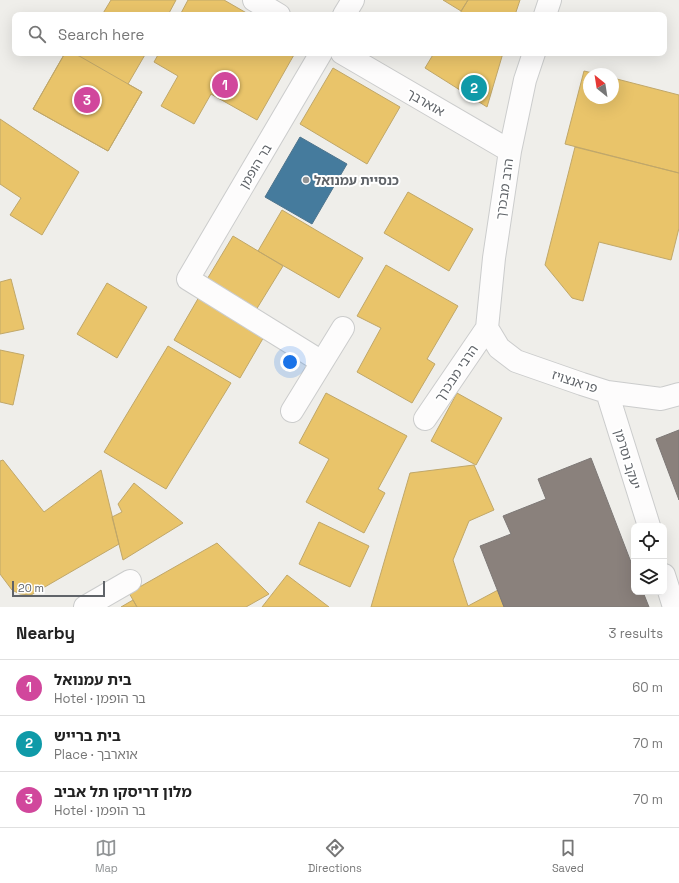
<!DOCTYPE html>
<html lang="en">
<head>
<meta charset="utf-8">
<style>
	:root { --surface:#fff; --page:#f6f6f6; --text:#222; --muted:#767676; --line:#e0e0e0; --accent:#919496 }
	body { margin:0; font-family:"Space Grotesk","Noto Sans Hebrew",sans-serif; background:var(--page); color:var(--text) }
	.controls { position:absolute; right:12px; bottom:12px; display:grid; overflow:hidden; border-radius:8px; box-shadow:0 4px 16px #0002 }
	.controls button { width:36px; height:36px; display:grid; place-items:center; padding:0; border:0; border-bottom:1px solid var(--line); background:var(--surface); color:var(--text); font:20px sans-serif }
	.compass { position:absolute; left:583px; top:68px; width:36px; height:36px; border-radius:50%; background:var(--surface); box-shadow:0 4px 16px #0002; rotate:330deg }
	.scale { position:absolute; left:12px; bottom:10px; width:93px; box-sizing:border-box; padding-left:4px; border:2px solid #5f6368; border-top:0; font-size:11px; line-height:14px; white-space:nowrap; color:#5f6368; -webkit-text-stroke:3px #fff; paint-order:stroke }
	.you { position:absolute; left:290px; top:362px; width:14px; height:14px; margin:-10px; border:3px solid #fff; border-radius:50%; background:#1a73e8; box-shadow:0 0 0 6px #1a73e833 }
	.badge { display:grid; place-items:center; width:26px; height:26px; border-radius:50%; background:var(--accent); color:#fff; font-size:13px; font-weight:700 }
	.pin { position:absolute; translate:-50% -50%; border:2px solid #fff; box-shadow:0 1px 4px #0006 }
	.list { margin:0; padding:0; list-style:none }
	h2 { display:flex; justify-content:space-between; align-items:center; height:52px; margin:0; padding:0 16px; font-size:17px }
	h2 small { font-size:13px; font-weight:400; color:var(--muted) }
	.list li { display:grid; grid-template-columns:26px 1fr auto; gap:12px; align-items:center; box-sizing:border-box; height:56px; padding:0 16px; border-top:1px solid var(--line) }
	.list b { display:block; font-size:15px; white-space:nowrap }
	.list p { margin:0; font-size:13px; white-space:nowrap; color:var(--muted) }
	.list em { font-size:13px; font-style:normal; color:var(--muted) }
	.icon { flex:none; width:22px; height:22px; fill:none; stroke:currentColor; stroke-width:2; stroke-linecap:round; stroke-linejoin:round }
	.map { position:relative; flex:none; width:679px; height:607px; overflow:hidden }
	.search { position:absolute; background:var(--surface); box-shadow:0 4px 16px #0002; left:12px; right:12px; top:12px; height:44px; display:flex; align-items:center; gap:10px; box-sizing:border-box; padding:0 14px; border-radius:8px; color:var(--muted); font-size:15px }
	.sheet { height:220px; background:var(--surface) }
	nav { display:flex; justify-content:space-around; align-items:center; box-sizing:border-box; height:56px; border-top:1px solid var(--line); background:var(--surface); font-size:11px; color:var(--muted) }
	nav a { display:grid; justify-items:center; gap:2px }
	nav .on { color:var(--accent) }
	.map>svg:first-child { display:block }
	.homes { fill:#e9c46a; stroke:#c0a769 }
	.public { fill:#457b9d; stroke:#4d748d }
	.industry { fill:#8a817c; stroke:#7d7876 }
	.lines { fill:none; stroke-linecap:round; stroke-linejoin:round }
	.minor-casing { stroke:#cbcccc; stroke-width:24 }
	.minor { stroke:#fdfcfc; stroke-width:22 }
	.poi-dot { fill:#919496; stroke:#fff; stroke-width:1.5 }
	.labels { text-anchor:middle; stroke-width:4; stroke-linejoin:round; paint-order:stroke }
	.street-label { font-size:13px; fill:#5f6368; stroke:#fff }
	.poi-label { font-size:13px; font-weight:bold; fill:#5f6368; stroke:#fff; text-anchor:start }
</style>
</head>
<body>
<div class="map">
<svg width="679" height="607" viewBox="0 0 679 607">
	<rect width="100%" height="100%" fill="#efeeea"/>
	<path class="homes" d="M 111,0 L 176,0 L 168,15 L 102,15 Z
		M 188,0 L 224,0 L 250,15 L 180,15 Z
		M 443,0 L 468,0 L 461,11 Z
		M 468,0 L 520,0 L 515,15 L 459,15 Z
		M 65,53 L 74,53 L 79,56 L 80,53 L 146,53 L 128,84 L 142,92 L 108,151 L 33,109 Z
		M 65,53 L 74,53 L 142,92 L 108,151 L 33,109 Z
		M 159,53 L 295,53 L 257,120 L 211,94 L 194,124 L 161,106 L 178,76 L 154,62 Z
		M 434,53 L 503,53 L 487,107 L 425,68 Z
		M 333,68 L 400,107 L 367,164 L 300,124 Z
		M 584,71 L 597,74 L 589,74 L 589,98 L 613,98 L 613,78 L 679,95 L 679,173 L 565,144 Z
		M 0,119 L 79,172 L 42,235 L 10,215 L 21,198 L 0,184 Z
		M 575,147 L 679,173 L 679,228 L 671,260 L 599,242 L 583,301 L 572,298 L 545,265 Z
		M 408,192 L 473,229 L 449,271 L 384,233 Z
		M 282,210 L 363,258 L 339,298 L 258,251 Z
		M 233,236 L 283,266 L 256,310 L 206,281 Z
		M 386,265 L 458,306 L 427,359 L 435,364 L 412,403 L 357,372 L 381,328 L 357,316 Z
		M 11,279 L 24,329 L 0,334 L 0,282 Z
		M 107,283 L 147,307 L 117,358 L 77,334 Z
		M 199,297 L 265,335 L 240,378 L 174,340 Z
		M 168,346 L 231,383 L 166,489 L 104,452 Z
		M 0,350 L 24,355 L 13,405 L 0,402 Z
		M 326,393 L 407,436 L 378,489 L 385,493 L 364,533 L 306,502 L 329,459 L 299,443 Z
		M 457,393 L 502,418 L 476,465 L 431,441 Z
		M 3,460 L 44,512 L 101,470 L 119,544 L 31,595 L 20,594 L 12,590 L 0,574 L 0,461 Z
		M 474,465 L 494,510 L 469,521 L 453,560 L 468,606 L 498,590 L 504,607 L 371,607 L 410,473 Z
		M 134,483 L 183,523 L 123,560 L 112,517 L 122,512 L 118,504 Z
		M 319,522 L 369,546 L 350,587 L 299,564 Z
		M 217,543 L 269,594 L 246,607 L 137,607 L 129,593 Z
		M 287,575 L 329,607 L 262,607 Z
		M 133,600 L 137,607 L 121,607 Z"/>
	<path class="public" d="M 300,137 L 347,164 L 312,224 L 265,197 Z"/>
	<path class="industry" d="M 679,430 L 679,500 L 656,439 Z
		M 591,458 L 634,570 L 634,592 L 643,592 L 649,607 L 504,607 L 480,546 L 511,534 L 503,516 L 546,499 L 538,479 Z"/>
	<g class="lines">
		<g class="minor-casing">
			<path id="minor" d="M 254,0 L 279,15
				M 344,15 L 353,0
				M 545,15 L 550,0
				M 321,53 L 188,279 L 322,362
				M 342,53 L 510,151
				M 487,328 L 499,348 L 516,361 L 582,384 L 607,392 L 661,399 L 679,394
				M 607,392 L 649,526
				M 292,411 L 343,328
				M 425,419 L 487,328 L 494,258 L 510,151 L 525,80 L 534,53
				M 664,575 L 674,607
				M 85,607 L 130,581"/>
		</g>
		<use href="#minor" class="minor"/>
	</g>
	<circle class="poi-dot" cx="306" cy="180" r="4"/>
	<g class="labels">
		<g class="street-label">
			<text transform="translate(426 102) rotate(30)" y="5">אוארבך</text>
			<text transform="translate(255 166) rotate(-59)" y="5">בר הופמן</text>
			<text transform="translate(504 189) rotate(-82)" y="5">הרב מבכרך</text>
			<text transform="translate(456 373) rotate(-56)" y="5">הרבי מבכרך</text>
			<text transform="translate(575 381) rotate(18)" y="5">פראנצויז</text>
			<text transform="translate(628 459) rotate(73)" y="5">יעקב וסרמן</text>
		</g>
		<g class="poi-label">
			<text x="314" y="185">כנסיית עמנואל</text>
		</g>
	</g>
</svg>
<div class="controls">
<button><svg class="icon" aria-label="locate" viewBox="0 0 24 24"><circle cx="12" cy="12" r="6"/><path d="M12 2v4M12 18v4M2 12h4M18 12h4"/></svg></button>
<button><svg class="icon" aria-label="layers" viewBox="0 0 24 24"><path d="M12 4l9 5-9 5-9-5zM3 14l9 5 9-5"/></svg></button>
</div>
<svg class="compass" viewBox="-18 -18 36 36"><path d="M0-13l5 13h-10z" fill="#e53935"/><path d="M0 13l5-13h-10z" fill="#767676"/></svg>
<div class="scale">20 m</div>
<div class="you"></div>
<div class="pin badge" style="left:225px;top:85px;background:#d1479c">1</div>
<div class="pin badge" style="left:474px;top:88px;background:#0f9aa8">2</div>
<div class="pin badge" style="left:87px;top:100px;background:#d1479c">3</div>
<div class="search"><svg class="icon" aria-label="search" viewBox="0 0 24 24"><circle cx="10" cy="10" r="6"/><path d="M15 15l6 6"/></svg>Search here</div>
</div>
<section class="sheet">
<h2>Nearby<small>3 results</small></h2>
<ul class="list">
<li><span class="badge" style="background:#d1479c">1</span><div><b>בית עמנואל</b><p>Hotel · בר הופמן</p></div><em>60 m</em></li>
<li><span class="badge" style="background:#0f9aa8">2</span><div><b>בית ברייש</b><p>Place · אוארבך</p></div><em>70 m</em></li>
<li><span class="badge" style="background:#d1479c">3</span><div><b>מלון דריסקו תל אביב</b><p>Hotel · בר הופמן</p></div><em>70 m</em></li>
</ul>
</section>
<nav>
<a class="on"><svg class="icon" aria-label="map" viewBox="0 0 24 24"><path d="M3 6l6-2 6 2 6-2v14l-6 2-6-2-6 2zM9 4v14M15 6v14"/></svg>Map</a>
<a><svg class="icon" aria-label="directions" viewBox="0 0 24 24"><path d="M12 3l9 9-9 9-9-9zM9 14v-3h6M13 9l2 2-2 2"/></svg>Directions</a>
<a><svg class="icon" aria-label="saved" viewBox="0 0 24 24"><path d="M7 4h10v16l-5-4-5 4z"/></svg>Saved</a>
</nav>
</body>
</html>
